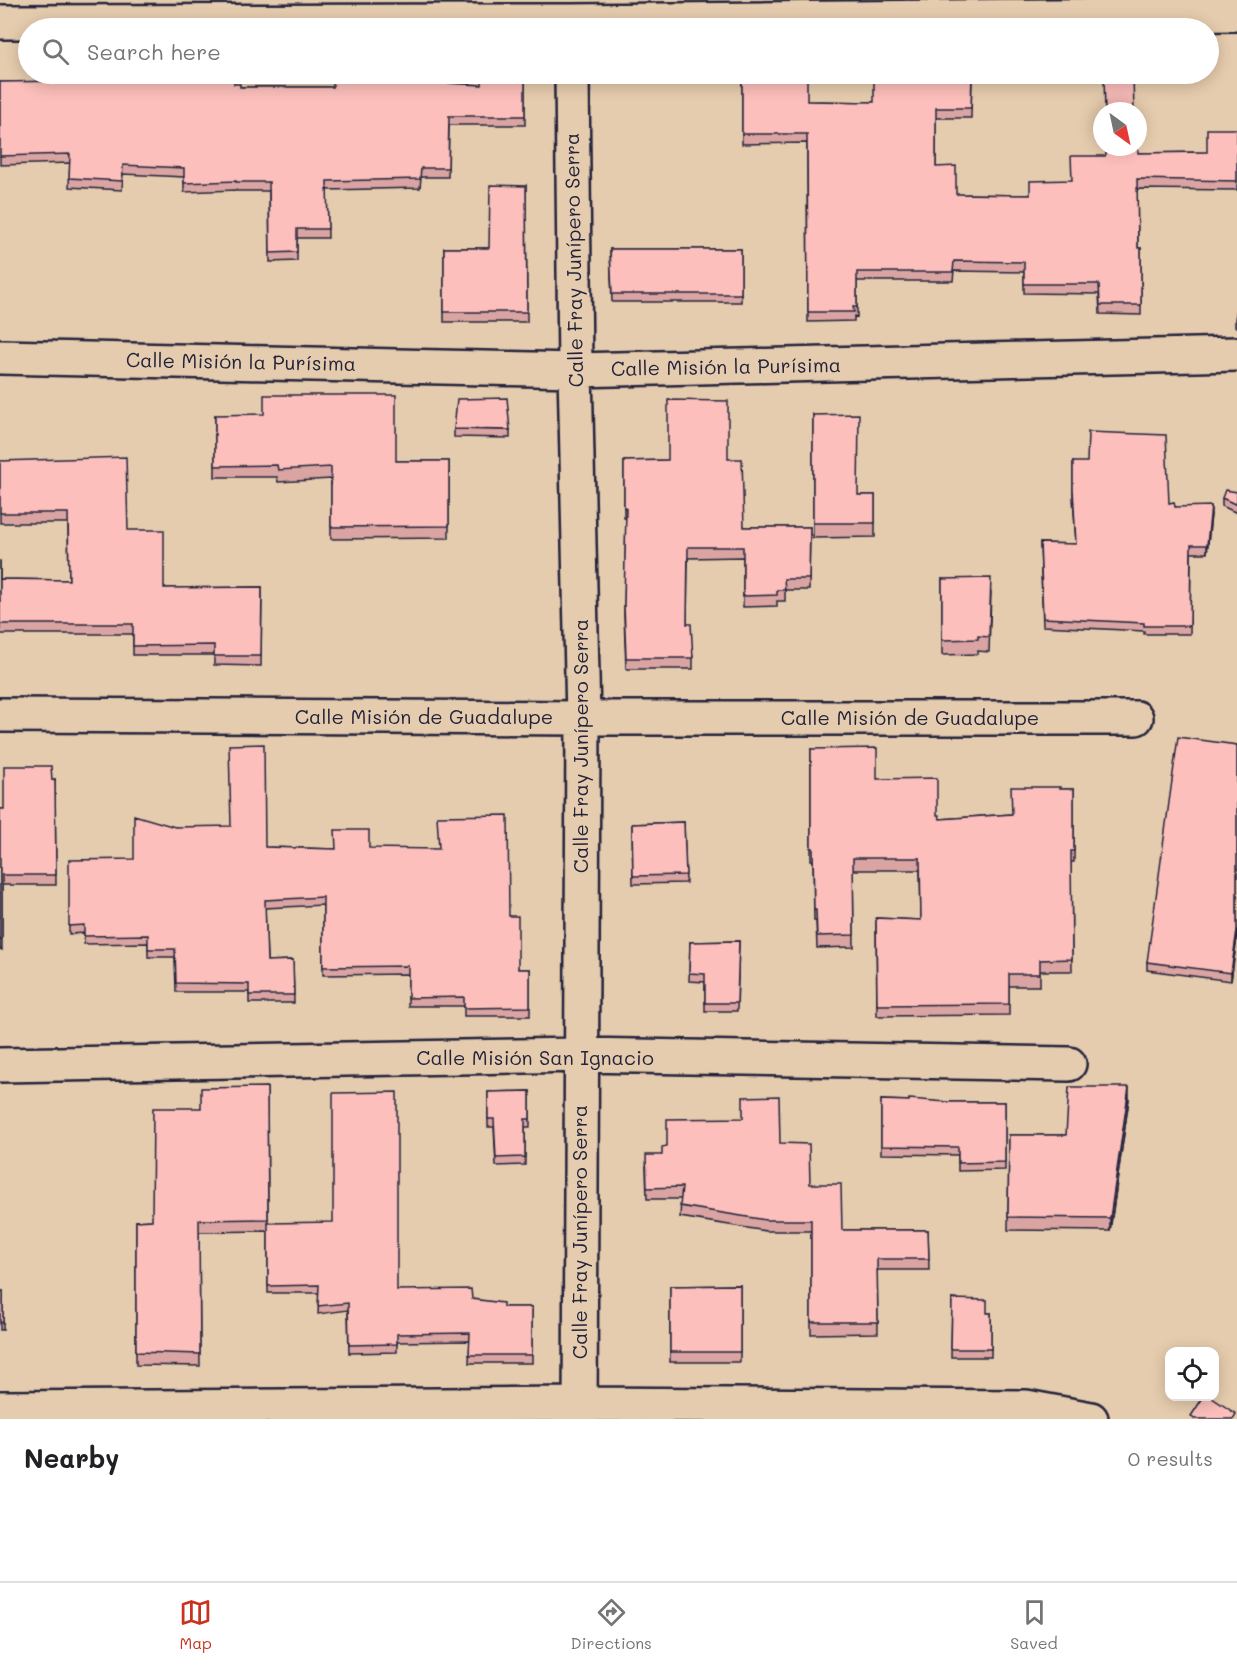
<!DOCTYPE html>
<html lang="en">
<head>
<meta charset="utf-8">
<style>
	:root { --surface:#fff; --page:#f6f6f6; --text:#202124; --muted:#757577; --line:#e0e0e0; --accent:#c8321e }
	body { margin:0; font-family:Mali,sans-serif; background:var(--page); color:var(--text) }
	.controls { position:absolute; right:18px; bottom:18px; display:grid; overflow:hidden; border-radius:12px; box-shadow:0 3px 15px #0003 }
	.controls button { width:54px; height:54px; display:grid; place-items:center; padding:0; border:0; border-bottom:2px solid var(--line); background:var(--surface); color:var(--text); font:30px sans-serif }
	.compass { position:absolute; left:1093px; top:102px; width:54px; height:54px; border-radius:50%; background:var(--surface); box-shadow:0 3px 15px #0003; rotate:147deg }
	.list { margin:0; padding:0; list-style:none }
	h2 { display:flex; justify-content:space-between; align-items:center; height:78px; margin:0; padding:0 24px; font-size:26px }
	h2 small { font-size:20px; font-weight:400; color:var(--muted) }
	.icon { flex:none; width:33px; height:33px; fill:none; stroke:currentColor; stroke-width:2; stroke-linecap:round; stroke-linejoin:round }
	.map { position:relative; flex:none; width:1237px; height:1419px; overflow:hidden }
	.search { position:absolute; background:var(--surface); box-shadow:0 3px 15px #0003; left:18px; right:18px; top:18px; height:66px; display:flex; align-items:center; gap:15px; box-sizing:border-box; padding:0 21px; border-radius:33px; color:var(--muted); font-size:22px }
	.sheet { height:162px; background:var(--surface) }
	nav { display:flex; justify-content:space-around; align-items:center; box-sizing:border-box; height:84px; border-top:2px solid var(--line); background:var(--surface); font-size:16px; color:var(--muted) }
	nav a { display:grid; justify-items:center; gap:3px }
	nav .on { color:var(--accent) }
	.map>svg:first-child { display:block }
	.lines { fill:none; stroke-linecap:round; stroke-linejoin:round }
	.street-casing { stroke:#22223b; stroke-width:38 }
	.street { stroke:#e6ccae; stroke-width:33 }
	.wall { fill:#d9a4a1; stroke:#22223b; stroke-width:1.5 }
	.shaded-wall { fill:#b08683; stroke:#22223b; stroke-width:1.5 }
	.building { fill:#fcbfbb; stroke:#22223b; stroke-width:1.5 }
	.labels { text-anchor:middle; stroke-width:4.5; stroke-linejoin:round; paint-order:stroke }
	.street-label { font-size:20px; fill:#22223b; stroke:#e6ccae }
</style>
</head>
<body>
<div class="map">
<svg width="1237" height="1419" viewBox="0 0 1237 1419">
	<rect width="100%" height="100%" fill="#e6ccae"/>
	<filter id="ink" filterUnits="userSpaceOnUse"><feTurbulence type="fractalNoise" baseFrequency=".0167" numOctaves="2"/><feDisplacementMap in="SourceGraphic" scale="12" xChannelSelector="R" yChannelSelector="G"/><feConvolveMatrix kernelMatrix="1 2 1 2 8 2 1 2 1" color-interpolation-filters="sRGB"/></filter>
	<g filter="url(#ink)">
		<g class="lines">
			<g class="street-casing">
				<path id="street" d="M 0,22 L 571,21 L 1237,14
					M 572,74 L 575,370 L 583,718 L 580,1419
					M 0,357 L 575,370 L 1237,354
					M 0,715 L 583,718 L 1136,718
					M 0,1065 L 581,1055 L 1069,1064
					M 0,1408 L 580,1404 L 1026,1407 L 1091,1419"/>
			</g>
			<use href="#street" class="street"/>
		</g>
		<path class="wall" d="M 525,74 L 525,125 L 449,125 L 448,177 L 421,177 L 420,188 L 327,190 L 328,238 L 297,238 L 297,261 L 270,262 L 269,191 L 236,191 L 236,190 L 184,192 L 184,177 L 123,174 L 122,190 L 69,187 L 70,163 L 0,165 L 0,82 L 234,84 L 240,87 L 333,87 L 410,81 L 482,85 Z
			M 742,74 L 807,101 L 874,102 L 972,74 L 971,118 L 936,118 L 936,167 L 956,194 L 1030,195 L 1072,180 L 1105,156 L 1138,153 L 1207,152 L 1237,129 L 1237,190 L 1137,189 L 1138,248 L 1141,248 L 1141,315 L 1100,314 L 1099,294 L 1024,293 L 1024,272 L 954,271 L 953,281 L 857,281 L 857,317 L 854,316 L 854,321 L 808,322 L 807,143 L 742,144 Z
			M 526,186 L 527,322 L 444,322 L 444,248 L 489,248 Z
			M 610,249 L 741,249 L 741,302 L 612,302 Z
			M 1237,308 L 1237,327 L 1235,327 L 1235,319 Z
			M 215,415 L 396,461 L 449,461 L 449,538 L 331,539 L 331,479 L 278,482 L 277,477 L 215,477 Z
			M 813,415 L 858,495 L 875,495 L 875,537 L 813,538 Z
			M 454,429 L 510,430 L 510,438 L 454,437 Z
			M 728,459 L 744,527 L 810,527 L 809,590 L 785,590 L 785,601 L 777,601 L 777,606 L 743,607 L 743,557 L 688,558 L 687,624 L 693,658 L 693,669 L 626,669 L 624,616 L 626,518 L 624,518 L 624,461 Z
			M 0,461 L 128,530 L 164,588 L 262,587 L 261,666 L 214,665 L 214,655 L 133,655 L 133,634 L 0,634 L 0,560 L 0,579 L 69,580 L 68,523 L 0,523 Z
			M 1073,462 L 1169,503 L 1175,507 L 1211,514 L 1207,553 L 1191,553 L 1190,634 L 1144,634 L 1144,631 L 1043,626 L 1040,543 L 1076,544 L 1073,497 Z
			M 1237,492 L 1237,513 L 1222,506 L 1222,498 Z
			M 942,579 L 991,592 L 989,652 L 978,651 L 978,654 L 942,655 Z
			M 1237,745 L 1237,937 L 1231,981 L 1147,970 L 1147,962 Z
			M 811,749 L 877,779 L 937,815 L 940,819 L 1012,814 L 1060,789 L 1074,789 L 1074,862 L 1071,862 L 1072,971 L 1040,971 L 1040,986 L 1009,986 L 1009,1015 L 877,1016 L 876,918 L 921,920 L 920,870 L 853,870 L 854,947 L 817,948 L 816,921 L 814,921 L 813,860 L 811,860 Z
			M 55,779 L 56,885 L 2,885 L 2,950 L 0,949 L 0,809 L 4,809 L 52,780 Z
			M 684,822 L 686,883 L 633,884 L 632,824 Z
			M 175,827 L 265,847 L 336,849 L 369,848 L 509,916 L 518,969 L 530,969 L 530,1016 L 464,1016 L 464,1006 L 408,1006 L 408,974 L 323,975 L 323,905 L 265,908 L 267,961 L 293,960 L 294,1003 L 249,1003 L 249,992 L 176,992 L 175,957 L 148,957 L 148,943 L 84,944 L 84,933 L 69,934 L 69,926 L 134,859 Z
			M 739,941 L 737,1011 L 705,1011 L 705,982 L 689,981 L 690,942 Z
			M 267,1087 L 268,1223 L 397,1290 L 472,1299 L 503,1307 L 532,1307 L 532,1363 L 469,1363 L 470,1341 L 397,1342 L 397,1352 L 349,1353 L 348,1310 L 318,1314 L 319,1293 L 268,1293 L 268,1231 L 199,1232 L 200,1366 L 136,1365 L 136,1221 L 152,1220 L 201,1108 Z
			M 530,1091 L 530,1127 L 525,1127 L 525,1165 L 496,1166 L 494,1127 L 488,1127 L 488,1092 Z
			M 1129,1099 L 1110,1231 L 1008,1230 L 1009,1135 L 1066,1135 Z
			M 881,1100 L 947,1102 L 1005,1102 L 1005,1170 L 958,1171 L 958,1155 L 881,1154 Z
			M 780,1143 L 842,1230 L 928,1230 L 929,1270 L 877,1270 L 878,1333 L 811,1334 L 811,1231 L 766,1231 L 680,1217 L 681,1199 L 647,1199 L 646,1166 L 662,1155 Z
			M 740,1285 L 740,1362 L 670,1362 L 670,1286 Z
			M 0,1291 L 3,1291 L 3,1330 L 0,1330 Z
			M 952,1299 L 987,1313 L 991,1313 L 991,1357 L 951,1357 Z"/>
		<path class="shaded-wall" d="M 1211,506 L 1211,514 L 1207,553 L 1207,545 Z
			M 1237,930 L 1237,937 L 1231,981 L 1231,973 Z
			M 1129,1087 L 1129,1099 L 1110,1231 L 1110,1218 Z"/>
		<path class="building" d="M 63,74 L 234,74 L 234,84 L 240,84 L 240,87 L 333,87 L 333,79 L 410,78 L 410,81 L 482,85 L 482,74 L 525,74 L 525,116 L 449,116 L 448,168 L 421,168 L 420,179 L 327,181 L 328,229 L 297,229 L 297,252 L 270,253 L 269,182 L 236,182 L 236,181 L 184,183 L 184,168 L 123,165 L 122,181 L 69,178 L 70,154 L 0,156 L 0,82 L 63,81 Z
			M 742,74 L 807,74 L 807,101 L 874,102 L 874,74 L 972,74 L 971,108 L 936,108 L 936,167 L 956,166 L 956,194 L 1030,195 L 1030,181 L 1072,180 L 1071,156 L 1105,156 L 1106,154 L 1106,147 L 1138,147 L 1138,153 L 1207,152 L 1207,129 L 1237,129 L 1237,181 L 1137,179 L 1138,248 L 1141,248 L 1141,305 L 1100,305 L 1099,284 L 1024,284 L 1024,262 L 954,261 L 953,272 L 857,272 L 857,307 L 853,307 L 854,312 L 808,312 L 807,134 L 742,134 Z
			M 1133,76 L 1134,111 L 1105,111 L 1104,77 Z
			M 490,185 L 526,186 L 527,312 L 444,312 L 444,248 L 489,248 Z
			M 610,249 L 741,249 L 741,294 L 612,294 Z
			M 264,395 L 396,395 L 396,461 L 449,461 L 449,526 L 331,527 L 331,467 L 278,470 L 277,465 L 215,466 L 215,415 L 264,414 Z
			M 507,398 L 510,430 L 454,429 L 457,399 Z
			M 668,400 L 728,401 L 728,459 L 742,459 L 744,527 L 810,527 L 809,579 L 784,579 L 785,590 L 777,590 L 777,595 L 743,596 L 743,547 L 688,547 L 687,624 L 691,624 L 693,658 L 626,658 L 624,605 L 626,508 L 624,508 L 624,461 L 668,460 Z
			M 859,414 L 858,495 L 875,495 L 875,523 L 813,523 L 813,415 Z
			M 1088,432 L 1166,435 L 1169,503 L 1174,502 L 1175,507 L 1211,506 L 1207,545 L 1191,545 L 1190,626 L 1144,626 L 1144,623 L 1043,618 L 1040,543 L 1076,544 L 1073,489 L 1073,462 L 1087,462 Z
			M 126,457 L 128,530 L 164,530 L 164,588 L 262,587 L 261,656 L 214,656 L 214,645 L 133,646 L 133,624 L 0,624 L 0,561 L 0,579 L 69,580 L 68,513 L 0,513 L 0,461 Z
			M 1225,490 L 1237,492 L 1237,505 L 1222,498 Z
			M 991,578 L 989,637 L 978,636 L 978,639 L 942,640 L 942,579 Z
			M 1178,737 L 1237,745 L 1237,930 L 1231,973 L 1147,962 Z
			M 264,744 L 265,847 L 336,849 L 335,830 L 369,830 L 369,848 L 439,849 L 437,816 L 508,815 L 509,916 L 518,916 L 518,969 L 530,969 L 530,1007 L 464,1008 L 464,997 L 408,998 L 408,966 L 323,967 L 323,897 L 265,900 L 267,961 L 293,960 L 294,995 L 249,995 L 249,984 L 176,983 L 175,949 L 148,949 L 148,935 L 84,936 L 84,925 L 69,926 L 69,860 L 134,859 L 134,815 L 175,827 L 231,826 L 229,745 Z
			M 877,748 L 877,779 L 937,778 L 937,815 L 939,815 L 940,819 L 1012,814 L 1011,787 L 1060,787 L 1059,789 L 1074,789 L 1074,851 L 1071,851 L 1072,959 L 1040,960 L 1040,974 L 1009,974 L 1009,1004 L 877,1005 L 876,918 L 921,920 L 920,858 L 853,858 L 854,935 L 817,936 L 816,910 L 814,910 L 813,848 L 811,848 L 811,749 Z
			M 4,766 L 51,766 L 52,780 L 55,779 L 56,875 L 2,875 L 2,939 L 0,939 L 0,809 L 4,809 Z
			M 684,822 L 686,875 L 633,876 L 632,824 Z
			M 739,941 L 737,1003 L 705,1003 L 705,974 L 689,973 L 690,942 Z
			M 267,1087 L 268,1219 L 199,1220 L 200,1354 L 136,1352 L 136,1221 L 152,1220 L 153,1108 L 201,1108 L 201,1088 Z
			M 1069,1087 L 1129,1087 L 1110,1218 L 1008,1217 L 1009,1135 L 1066,1135 Z
			M 530,1091 L 530,1119 L 525,1119 L 525,1157 L 496,1158 L 494,1119 L 488,1119 L 488,1092 Z
			M 397,1092 L 397,1290 L 471,1289 L 472,1299 L 503,1303 L 503,1307 L 532,1307 L 532,1355 L 469,1355 L 470,1333 L 397,1334 L 397,1344 L 349,1345 L 348,1303 L 318,1306 L 319,1285 L 268,1286 L 268,1223 L 333,1222 L 333,1093 Z
			M 779,1096 L 780,1143 L 809,1144 L 810,1184 L 841,1184 L 842,1230 L 928,1230 L 929,1259 L 877,1259 L 878,1322 L 811,1322 L 811,1220 L 766,1220 L 680,1206 L 682,1187 L 647,1188 L 646,1155 L 662,1155 L 662,1147 L 667,1146 L 667,1119 L 743,1118 L 743,1097 Z
			M 909,1099 L 947,1102 L 1005,1102 L 1005,1162 L 958,1163 L 958,1147 L 881,1146 L 881,1100 L 909,1101 Z
			M 740,1285 L 740,1352 L 670,1352 L 670,1286 Z
			M 0,1291 L 3,1291 L 3,1323 L 0,1322 Z
			M 952,1299 L 987,1300 L 987,1313 L 991,1313 L 991,1349 L 951,1349 Z
			M 1204,1396 L 1209,1396 L 1236,1414 L 1233,1419 L 1194,1419 L 1191,1416 Z"/>
	</g>
	<g class="labels">
		<g class="street-label">
			<text transform="translate(574 260) rotate(-91)" y="7">Calle Fray Junípero Serra</text>
			<text transform="translate(241 362) rotate(1)" y="7">Calle Misión la Purísima</text>
			<text transform="translate(726 367) rotate(-1)" y="7">Calle Misión la Purísima</text>
			<text x="424" y="724">Calle Misión de Guadalupe</text>
			<text x="910" y="725">Calle Misión de Guadalupe</text>
			<text transform="translate(581 746) rotate(-90)" y="7">Calle Fray Junípero Serra</text>
			<text x="535" y="1065">Calle Misión San Ignacio</text>
			<text transform="translate(580 1232) rotate(-90)" y="7">Calle Fray Junípero Serra</text>
		</g>
	</g>
</svg>
<div class="controls">
<button><svg class="icon" aria-label="locate" viewBox="0 0 24 24"><circle cx="12" cy="12" r="6"/><path d="M12 2v4M12 18v4M2 12h4M18 12h4"/></svg></button>
</div>
<svg class="compass" viewBox="-18 -18 36 36"><path d="M0-13l5 13h-10z" fill="#e53935"/><path d="M0 13l5-13h-10z" fill="#757577"/></svg>
<div class="search"><svg class="icon" aria-label="search" viewBox="0 0 24 24"><circle cx="10" cy="10" r="6"/><path d="M15 15l6 6"/></svg>Search here</div>
</div>
<section class="sheet">
<h2>Nearby<small>0 results</small></h2>
<ul class="list">
</ul>
</section>
<nav>
<a class="on"><svg class="icon" aria-label="map" viewBox="0 0 24 24"><path d="M3 6l6-2 6 2 6-2v14l-6 2-6-2-6 2zM9 4v14M15 6v14"/></svg>Map</a>
<a><svg class="icon" aria-label="directions" viewBox="0 0 24 24"><path d="M12 3l9 9-9 9-9-9zM9 14v-3h6M13 9l2 2-2 2"/></svg>Directions</a>
<a><svg class="icon" aria-label="saved" viewBox="0 0 24 24"><path d="M7 4h10v16l-5-4-5 4z"/></svg>Saved</a>
</nav>
</body>
</html>
